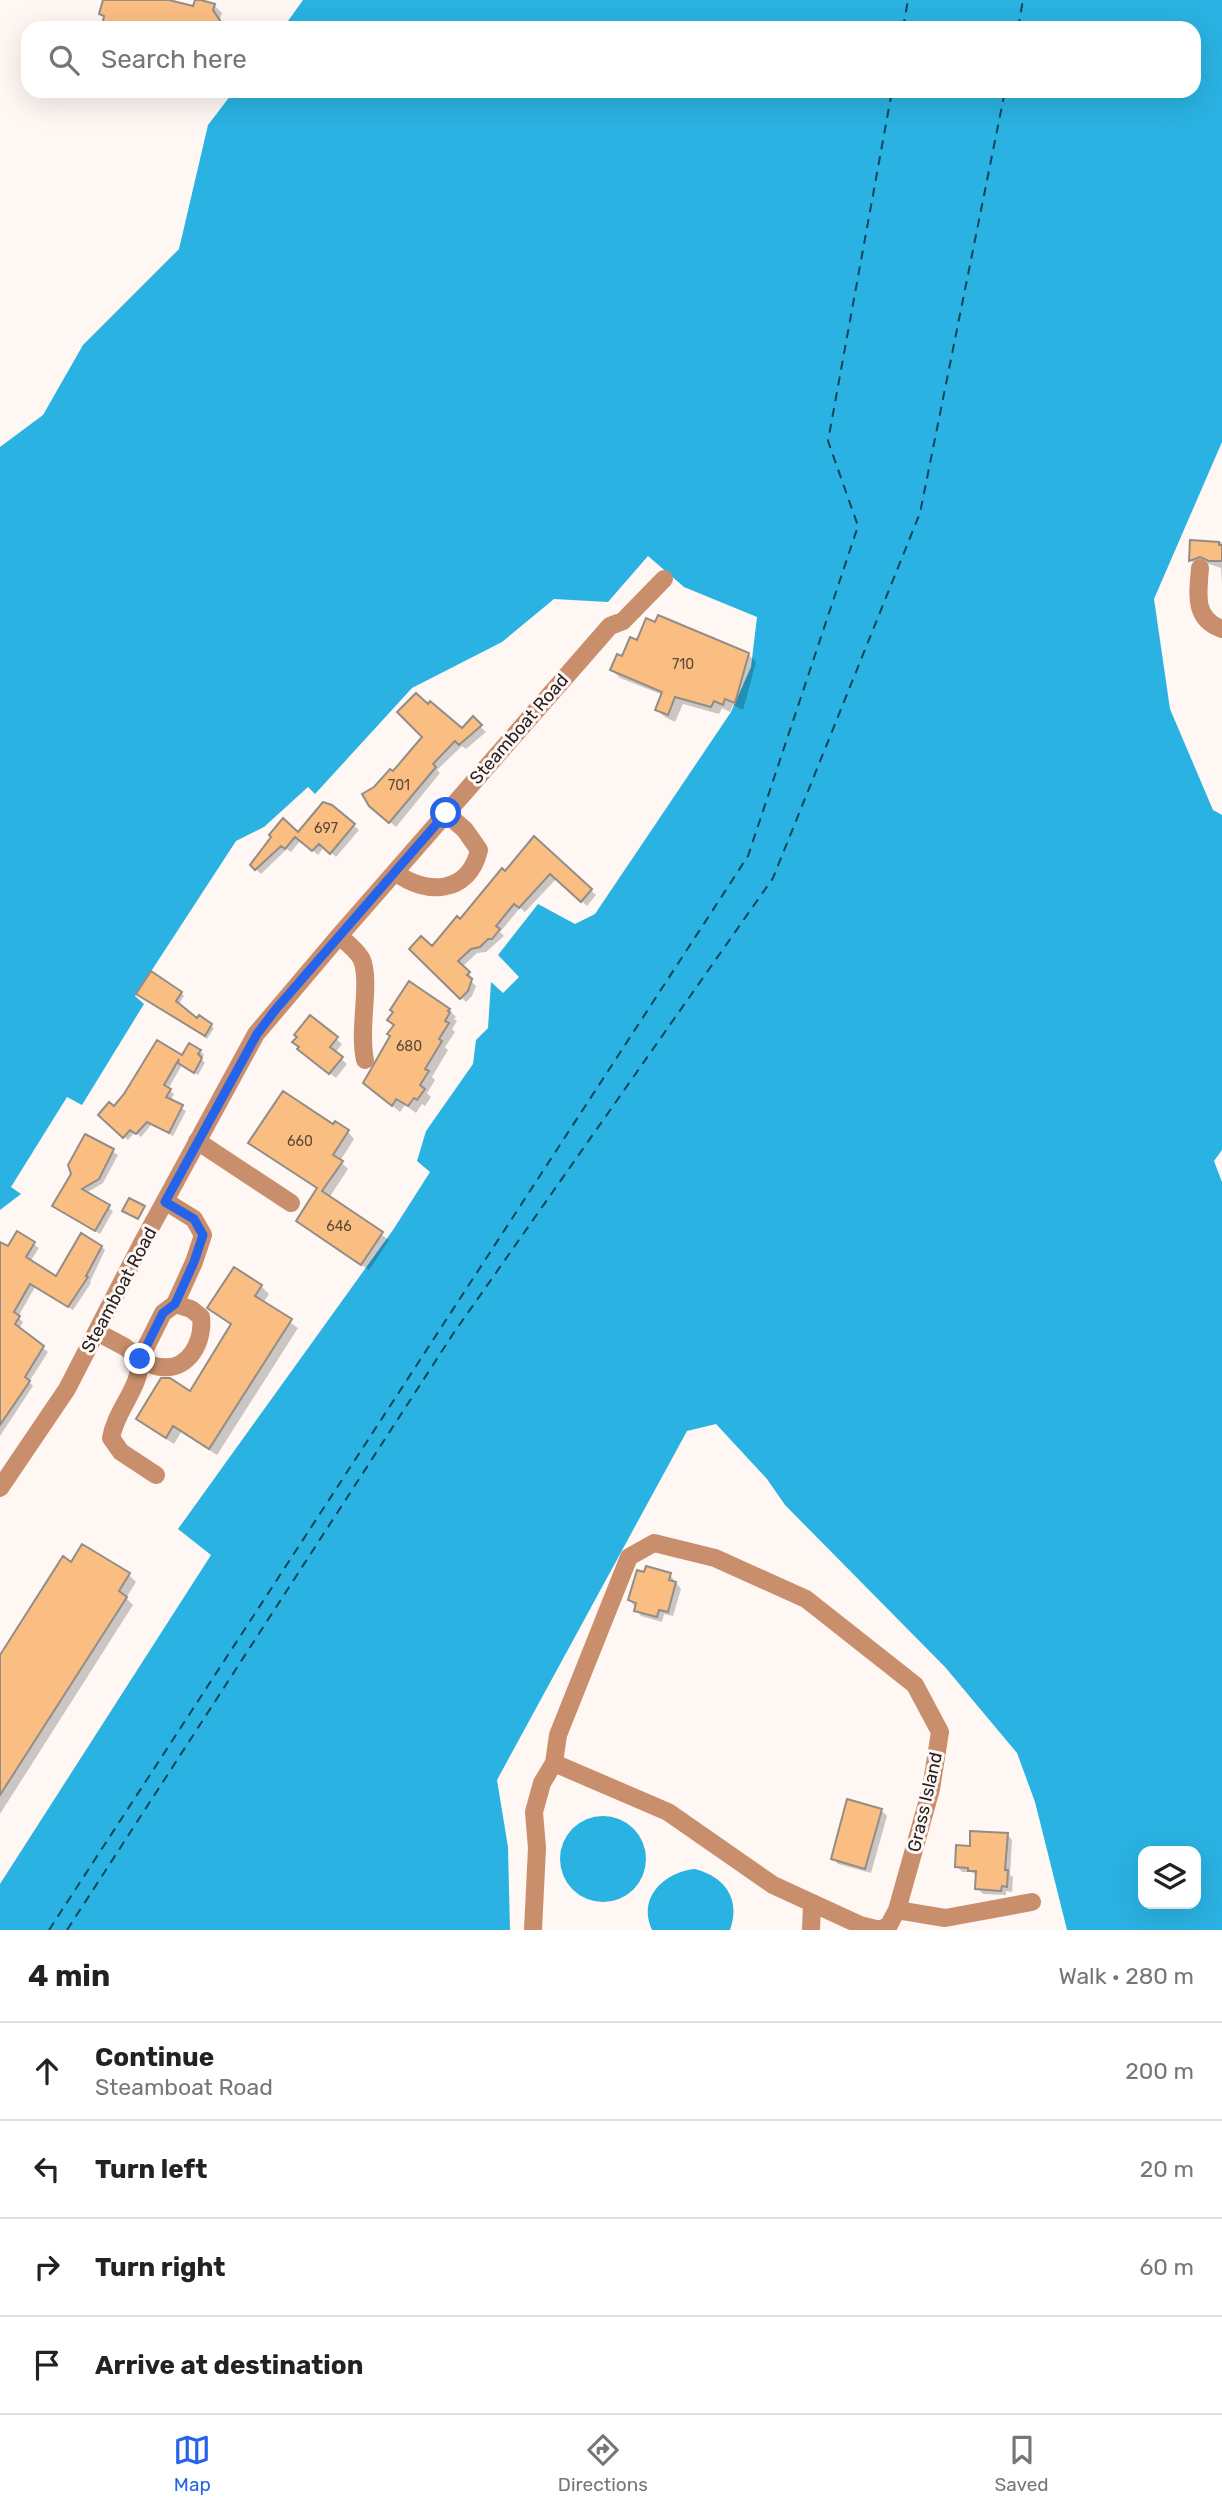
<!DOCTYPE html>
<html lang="en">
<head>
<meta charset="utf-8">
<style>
	:root { --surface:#fff; --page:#f6f6f6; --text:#222; --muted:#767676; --line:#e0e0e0; --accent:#2563eb }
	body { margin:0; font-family:Rubik,sans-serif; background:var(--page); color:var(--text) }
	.controls { position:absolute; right:21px; bottom:21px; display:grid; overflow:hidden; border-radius:14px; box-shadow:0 7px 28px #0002 }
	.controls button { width:63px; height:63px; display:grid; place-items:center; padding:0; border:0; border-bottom:2px solid var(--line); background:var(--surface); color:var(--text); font:35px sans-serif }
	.stop { position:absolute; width:21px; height:21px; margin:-16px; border:5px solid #2563eb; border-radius:50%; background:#fff }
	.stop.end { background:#2563eb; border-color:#fff; box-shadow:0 2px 7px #0008 }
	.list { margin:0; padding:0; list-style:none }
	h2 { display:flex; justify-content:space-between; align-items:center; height:91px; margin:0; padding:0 28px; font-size:30px }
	h2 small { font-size:23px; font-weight:400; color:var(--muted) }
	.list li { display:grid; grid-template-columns:46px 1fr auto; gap:21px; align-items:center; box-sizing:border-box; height:98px; padding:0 28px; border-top:2px solid var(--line) }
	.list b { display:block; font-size:26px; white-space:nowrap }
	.list p { margin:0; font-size:23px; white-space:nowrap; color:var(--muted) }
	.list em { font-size:23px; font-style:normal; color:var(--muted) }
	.icon { flex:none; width:38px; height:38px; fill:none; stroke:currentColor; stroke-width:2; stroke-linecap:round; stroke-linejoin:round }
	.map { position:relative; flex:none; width:1222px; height:1930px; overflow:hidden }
	.search { position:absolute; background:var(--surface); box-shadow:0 7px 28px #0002; left:21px; right:21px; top:21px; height:77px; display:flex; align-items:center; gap:18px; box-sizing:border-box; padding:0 24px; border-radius:21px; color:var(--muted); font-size:26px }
	.sheet { height:483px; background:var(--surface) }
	nav { display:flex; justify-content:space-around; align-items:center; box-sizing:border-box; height:98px; border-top:2px solid var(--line); background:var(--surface); font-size:19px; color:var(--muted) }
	nav a { display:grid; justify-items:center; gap:4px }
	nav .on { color:var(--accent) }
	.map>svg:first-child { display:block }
	.water { fill:#2ab2e2; fill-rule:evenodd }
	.shadow { fill:#0003 }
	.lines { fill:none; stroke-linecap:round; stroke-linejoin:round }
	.ferry { stroke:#10465a; stroke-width:2; stroke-dasharray:9 7; stroke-linecap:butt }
	.building { fill:#fbbe82; stroke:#938d88; stroke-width:2 }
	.minor { stroke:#c98e6c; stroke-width:18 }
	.route { stroke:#2563eb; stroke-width:9 }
	.labels { text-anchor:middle; stroke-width:6; stroke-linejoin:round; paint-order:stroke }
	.number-label { font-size:14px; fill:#5b4a39 }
	.street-label { font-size:18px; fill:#262321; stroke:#fef7f4 }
</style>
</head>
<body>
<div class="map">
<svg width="1222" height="1930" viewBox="0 0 1222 1930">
	<rect width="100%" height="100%" fill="#fef7f4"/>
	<path class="water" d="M 303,0 L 1222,0 L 1222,442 L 1154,599 L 1170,709 L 1213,810 L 1222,815 L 1222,1150 L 1214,1161 L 1222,1182 L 1222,1930 L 1067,1930 L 1035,1802 L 1017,1753 L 945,1667 L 785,1505 L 767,1479 L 716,1424 L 687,1431 L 497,1780 L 508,1847 L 510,1930 L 0,1930 L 0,1884 L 211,1555 L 178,1529 L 393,1230 L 430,1172 L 417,1161 L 426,1131 L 473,1064 L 476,1040 L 488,1028 L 491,982 L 503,993 L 519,977 L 498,955 L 538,904 L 575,924 L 595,914 L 731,712 L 751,667 L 757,617 L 684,587 L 648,556 L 608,602 L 554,599 L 502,642 L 412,688 L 315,794 L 308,787 L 264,827 L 236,841 L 135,996 L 144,1004 L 82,1105 L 67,1097 L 11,1187 L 21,1194 L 0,1210 L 0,447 L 43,415 L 83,345 L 179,249 L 208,125 L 234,91 L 1194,91 L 1194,28 L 283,28 ZM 1143,1851 L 1196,1851 L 1196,1904 L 1143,1904 Z
		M560 1859a43 43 0 1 1 86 0a43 43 0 1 1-86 0Z
		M 695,1869 C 725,1877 741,1899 730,1930 L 652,1930 C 637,1898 664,1872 695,1869 Z"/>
	<path class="shadow" d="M 103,0 L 170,0 L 169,2 L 194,8 L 214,5 L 222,13 L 220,19 L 228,28 L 104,28 L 106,19 L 101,14 Z
		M 1191,542 L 1222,542 L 1222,585 L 1221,568 L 1209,564 L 1198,568 L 1191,560 Z
		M 638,642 L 748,654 L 756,662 L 743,710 L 733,705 L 730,712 L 722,708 L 719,714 L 683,704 L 675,722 L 665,717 L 657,710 L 663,695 L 620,678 L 612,670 Z
		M 473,719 L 486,732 L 466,749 L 462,746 L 437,770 L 440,773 L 396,827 L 377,811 L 393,774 L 462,731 Z
		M 331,806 L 359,830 L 336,857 L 324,847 L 318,855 L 301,840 L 291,852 L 287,849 L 261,874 L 252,865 L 298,834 Z
		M 534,838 L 596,895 L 587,906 L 557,878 L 525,912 L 520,908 L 500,932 L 504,936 L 486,952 L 477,953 L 462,967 L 474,979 L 471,981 L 476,986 L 472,996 L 466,1002 L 411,949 L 432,949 L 506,874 Z
		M 181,993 L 184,996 L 178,1005 L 198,1020 L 214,1028 L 207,1039 L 172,1013 L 171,1015 L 142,996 Z
		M 449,1010 L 456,1017 L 454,1019 L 457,1021 L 452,1029 L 455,1032 L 445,1047 L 448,1050 L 432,1077 L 435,1080 L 427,1093 L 431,1097 L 425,1106 L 422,1104 L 416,1113 L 405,1105 L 400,1112 L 365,1083 Z
		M 336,1039 L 342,1044 L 335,1053 L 347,1064 L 336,1078 L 305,1054 Z
		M 157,1042 L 183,1057 L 200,1051 L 204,1055 L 201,1059 L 205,1063 L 198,1075 L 182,1065 L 168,1089 L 174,1094 L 170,1101 L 186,1111 L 173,1136 L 151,1125 L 141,1137 L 135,1132 L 128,1140 L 100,1115 L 114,1109 L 126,1095 Z
		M 334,1126 L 348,1132 L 354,1139 L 340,1161 L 348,1169 L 329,1198 L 389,1240 L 369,1270 L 298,1221 L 319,1190 L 258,1150 L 251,1143 Z
		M 86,1136 L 118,1155 L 103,1183 L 86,1193 L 113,1211 L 100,1234 L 59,1210 Z
		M 18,1233 L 39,1248 L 30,1262 L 57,1278 L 100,1245 L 105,1250 L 90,1282 L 91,1283 L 73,1310 L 35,1287 L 18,1317 L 23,1322 L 19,1329 L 48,1352 L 29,1382 L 33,1386 L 0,1436 L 0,1253 L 8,1249 Z
		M 261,1286 L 269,1294 L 263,1303 L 298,1328 L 217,1455 L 181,1432 L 174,1444 L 146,1426 L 138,1419 L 190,1393 L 232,1325 L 210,1307 Z
		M 72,1564 L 129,1575 L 136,1582 L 126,1598 L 133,1605 L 0,1814 L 0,1659 Z
		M 670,1575 L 681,1589 L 673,1616 L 664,1614 L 662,1622 L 641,1616 L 630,1600 Z
		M 881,1810 L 887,1816 L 871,1873 L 838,1864 L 833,1858 Z
		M 1007,1834 L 1012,1840 L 1010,1875 L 1013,1877 L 1012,1892 L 1006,1891 L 1006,1895 L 983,1894 L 977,1888 L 978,1876 L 971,1872 L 962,1872 L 957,1866 L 971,1848 Z"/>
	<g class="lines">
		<path class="ferry" d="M 903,28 L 908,0
			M 1018,28 L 1023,0
			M 49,1930 L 748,856 L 858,526 L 828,441 L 892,91
			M 67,1930 L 453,1334 L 773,878 L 920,513 L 1005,91"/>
	</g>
	<path class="building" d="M 103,0 L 169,0 L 193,6 L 195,0 L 201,0 L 215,4 L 213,10 L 225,28 L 104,28 L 102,26 L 104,16 L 99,14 Z
		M 1190,540 L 1219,542 L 1219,545 L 1222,545 L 1222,561 L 1209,561 L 1200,557 L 1189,561 Z
		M 658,615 L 749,653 L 735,703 L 725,699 L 723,705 L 714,701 L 711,707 L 675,697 L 668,715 L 655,710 L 662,692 L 610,670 L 617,654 L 622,656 L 630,637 L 637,640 L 646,618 L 655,622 Z
		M 416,693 L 428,704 L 430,701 L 462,728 L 473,716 L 482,725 L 459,745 L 455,741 L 433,764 L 436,767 L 389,823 L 369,806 L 362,794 L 374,787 L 390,769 L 393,771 L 422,737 L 397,712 Z
		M 323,802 L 332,805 L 355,824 L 330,854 L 319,844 L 312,851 L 295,837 L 285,849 L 281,846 L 255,870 L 250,865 L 271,837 L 269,835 L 283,818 L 298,832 Z
		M 534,836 L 592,889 L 581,902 L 550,874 L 519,908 L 514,904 L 496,926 L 500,929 L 492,939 L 488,939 L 480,947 L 471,949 L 458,961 L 470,972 L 467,975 L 472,979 L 468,991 L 460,999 L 409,949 L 421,936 L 432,946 L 457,916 L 460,919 L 502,868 L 505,871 Z
		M 151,971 L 182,992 L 176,1001 L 197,1018 L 199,1015 L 212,1024 L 205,1036 L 136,994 Z
		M 409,981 L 450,1009 L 448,1011 L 450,1012 L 445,1021 L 449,1023 L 439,1039 L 442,1041 L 425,1069 L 429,1071 L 420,1085 L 425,1089 L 417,1100 L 414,1098 L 408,1106 L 396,1099 L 392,1106 L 363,1083 L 390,1036 L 387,1034 L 394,1025 L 387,1020 L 393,1012 L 390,1010 Z
		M 310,1015 L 338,1037 L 330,1047 L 343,1057 L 329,1074 L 297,1049 L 299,1047 L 292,1042 L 297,1037 L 294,1035 Z
		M 157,1040 L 182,1055 L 189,1043 L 201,1050 L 198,1054 L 202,1058 L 194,1073 L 178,1063 L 179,1059 L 164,1085 L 171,1089 L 166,1097 L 183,1105 L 169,1133 L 147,1122 L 136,1134 L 130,1130 L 123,1138 L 98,1115 L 109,1102 L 114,1106 L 124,1094 Z
		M 283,1091 L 333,1124 L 335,1121 L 349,1130 L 333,1155 L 343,1161 L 322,1191 L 383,1232 L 361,1265 L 296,1221 L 317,1188 L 248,1143 Z
		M 85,1134 L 114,1149 L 99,1179 L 82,1189 L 110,1205 L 95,1231 L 52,1206 L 71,1174 L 68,1165 Z
		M 129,1198 L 145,1206 L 138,1219 L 122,1211 Z
		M 17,1231 L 35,1242 L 26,1257 L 56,1276 L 81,1233 L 102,1246 L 86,1276 L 88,1277 L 68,1307 L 30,1284 L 14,1312 L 20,1316 L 15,1324 L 44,1346 L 25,1377 L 30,1381 L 0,1425 L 0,1242 L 8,1246 Z
		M 234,1267 L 262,1285 L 255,1296 L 292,1319 L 209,1449 L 173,1426 L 166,1438 L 136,1419 L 161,1378 L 170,1378 L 190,1391 L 231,1324 L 207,1308 Z
		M 82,1544 L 130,1573 L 119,1591 L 127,1597 L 0,1795 L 0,1655 L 63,1556 L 71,1562 Z
		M 646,1566 L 671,1573 L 669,1580 L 676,1582 L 668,1612 L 659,1610 L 657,1617 L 634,1611 L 636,1603 L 628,1600 L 637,1570 L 644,1572 Z
		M 847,1799 L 882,1809 L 865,1869 L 831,1859 Z
		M 970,1831 L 1008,1833 L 1005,1870 L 1008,1870 L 1007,1887 L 1002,1886 L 1001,1891 L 975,1889 L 976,1871 L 968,1871 L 968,1868 L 955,1867 L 956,1845 L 970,1846 Z"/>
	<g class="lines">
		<path class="minor" d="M 1200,568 C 1198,594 1193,619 1222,629
			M 395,872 C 426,896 469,894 479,850 L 465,830 L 446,813
			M 339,936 C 346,942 358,951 362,960 C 371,984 358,1029 365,1060
			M 197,1141 L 291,1203
			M 165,1201 L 194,1219 L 203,1235 L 194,1262 L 175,1304
			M 175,1304 L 191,1309 L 201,1317 C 204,1341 189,1371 161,1367 C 154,1367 146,1362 140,1359 L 163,1313 Z
			M 97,1332 L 125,1347 L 140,1359 C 141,1388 116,1409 111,1438 L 121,1452 L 156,1475
			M 0,1488 L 67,1389 L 141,1245 L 256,1034 L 339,936 L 610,626 L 623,621 L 664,579
			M 897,1910 L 945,1918 L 1032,1902
			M 533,1930 L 537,1848 L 534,1812 L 542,1783 L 554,1763 L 558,1735 L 629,1557 L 654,1543 L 715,1558 L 806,1599 L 915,1685 L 940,1732 L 931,1789 L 897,1910 L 889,1925 L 880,1930 L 860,1925 L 773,1885 L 668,1812 L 554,1763
			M 811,1930 L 812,1903"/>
	</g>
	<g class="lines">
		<path class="route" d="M 140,1359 L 163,1313 L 175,1304 L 194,1262 L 203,1235 L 194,1219 L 165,1202 L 257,1034 L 276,1009 L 446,813"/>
	</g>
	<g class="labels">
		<g class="number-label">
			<text x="683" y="669">710</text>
			<text x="399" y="790">701</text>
			<text x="326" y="833">697</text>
			<text x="409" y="1051">680</text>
			<text x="300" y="1146">660</text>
			<text x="339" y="1231">646</text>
		</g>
		<g class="street-label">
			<text transform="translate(519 729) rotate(-49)" y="6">Steamboat Road</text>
			<text transform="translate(119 1290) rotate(-62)" y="6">Steamboat Road</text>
			<text transform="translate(925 1802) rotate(-77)" y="6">Grass Island</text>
		</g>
	</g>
</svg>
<div class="controls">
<button><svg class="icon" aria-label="layers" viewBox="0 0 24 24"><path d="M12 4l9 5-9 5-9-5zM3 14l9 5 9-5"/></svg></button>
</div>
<div class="stop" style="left:446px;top:813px"></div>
<div class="stop end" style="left:140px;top:1359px"></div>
<div class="search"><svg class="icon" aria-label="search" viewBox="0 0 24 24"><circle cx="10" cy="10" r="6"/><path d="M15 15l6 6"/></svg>Search here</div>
</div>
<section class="sheet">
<h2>4 min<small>Walk · 280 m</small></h2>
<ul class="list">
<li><svg class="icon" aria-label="ahead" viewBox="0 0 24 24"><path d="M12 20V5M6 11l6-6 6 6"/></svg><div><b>Continue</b><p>Steamboat Road</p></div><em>200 m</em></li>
<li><svg class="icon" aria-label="left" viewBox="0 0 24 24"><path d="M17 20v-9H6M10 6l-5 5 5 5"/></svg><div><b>Turn left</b></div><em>20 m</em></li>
<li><svg class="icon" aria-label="right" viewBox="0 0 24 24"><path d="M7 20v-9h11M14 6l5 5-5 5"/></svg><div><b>Turn right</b></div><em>60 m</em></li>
<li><svg class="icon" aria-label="arrive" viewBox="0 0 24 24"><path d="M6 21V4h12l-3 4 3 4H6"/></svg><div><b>Arrive at destination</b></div></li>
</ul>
</section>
<nav>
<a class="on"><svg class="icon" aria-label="map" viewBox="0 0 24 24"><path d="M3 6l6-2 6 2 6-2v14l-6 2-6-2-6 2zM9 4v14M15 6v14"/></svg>Map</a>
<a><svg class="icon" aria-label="directions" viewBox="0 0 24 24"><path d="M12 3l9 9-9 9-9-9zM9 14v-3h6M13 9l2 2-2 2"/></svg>Directions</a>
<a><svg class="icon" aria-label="saved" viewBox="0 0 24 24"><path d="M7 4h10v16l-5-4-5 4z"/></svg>Saved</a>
</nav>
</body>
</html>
